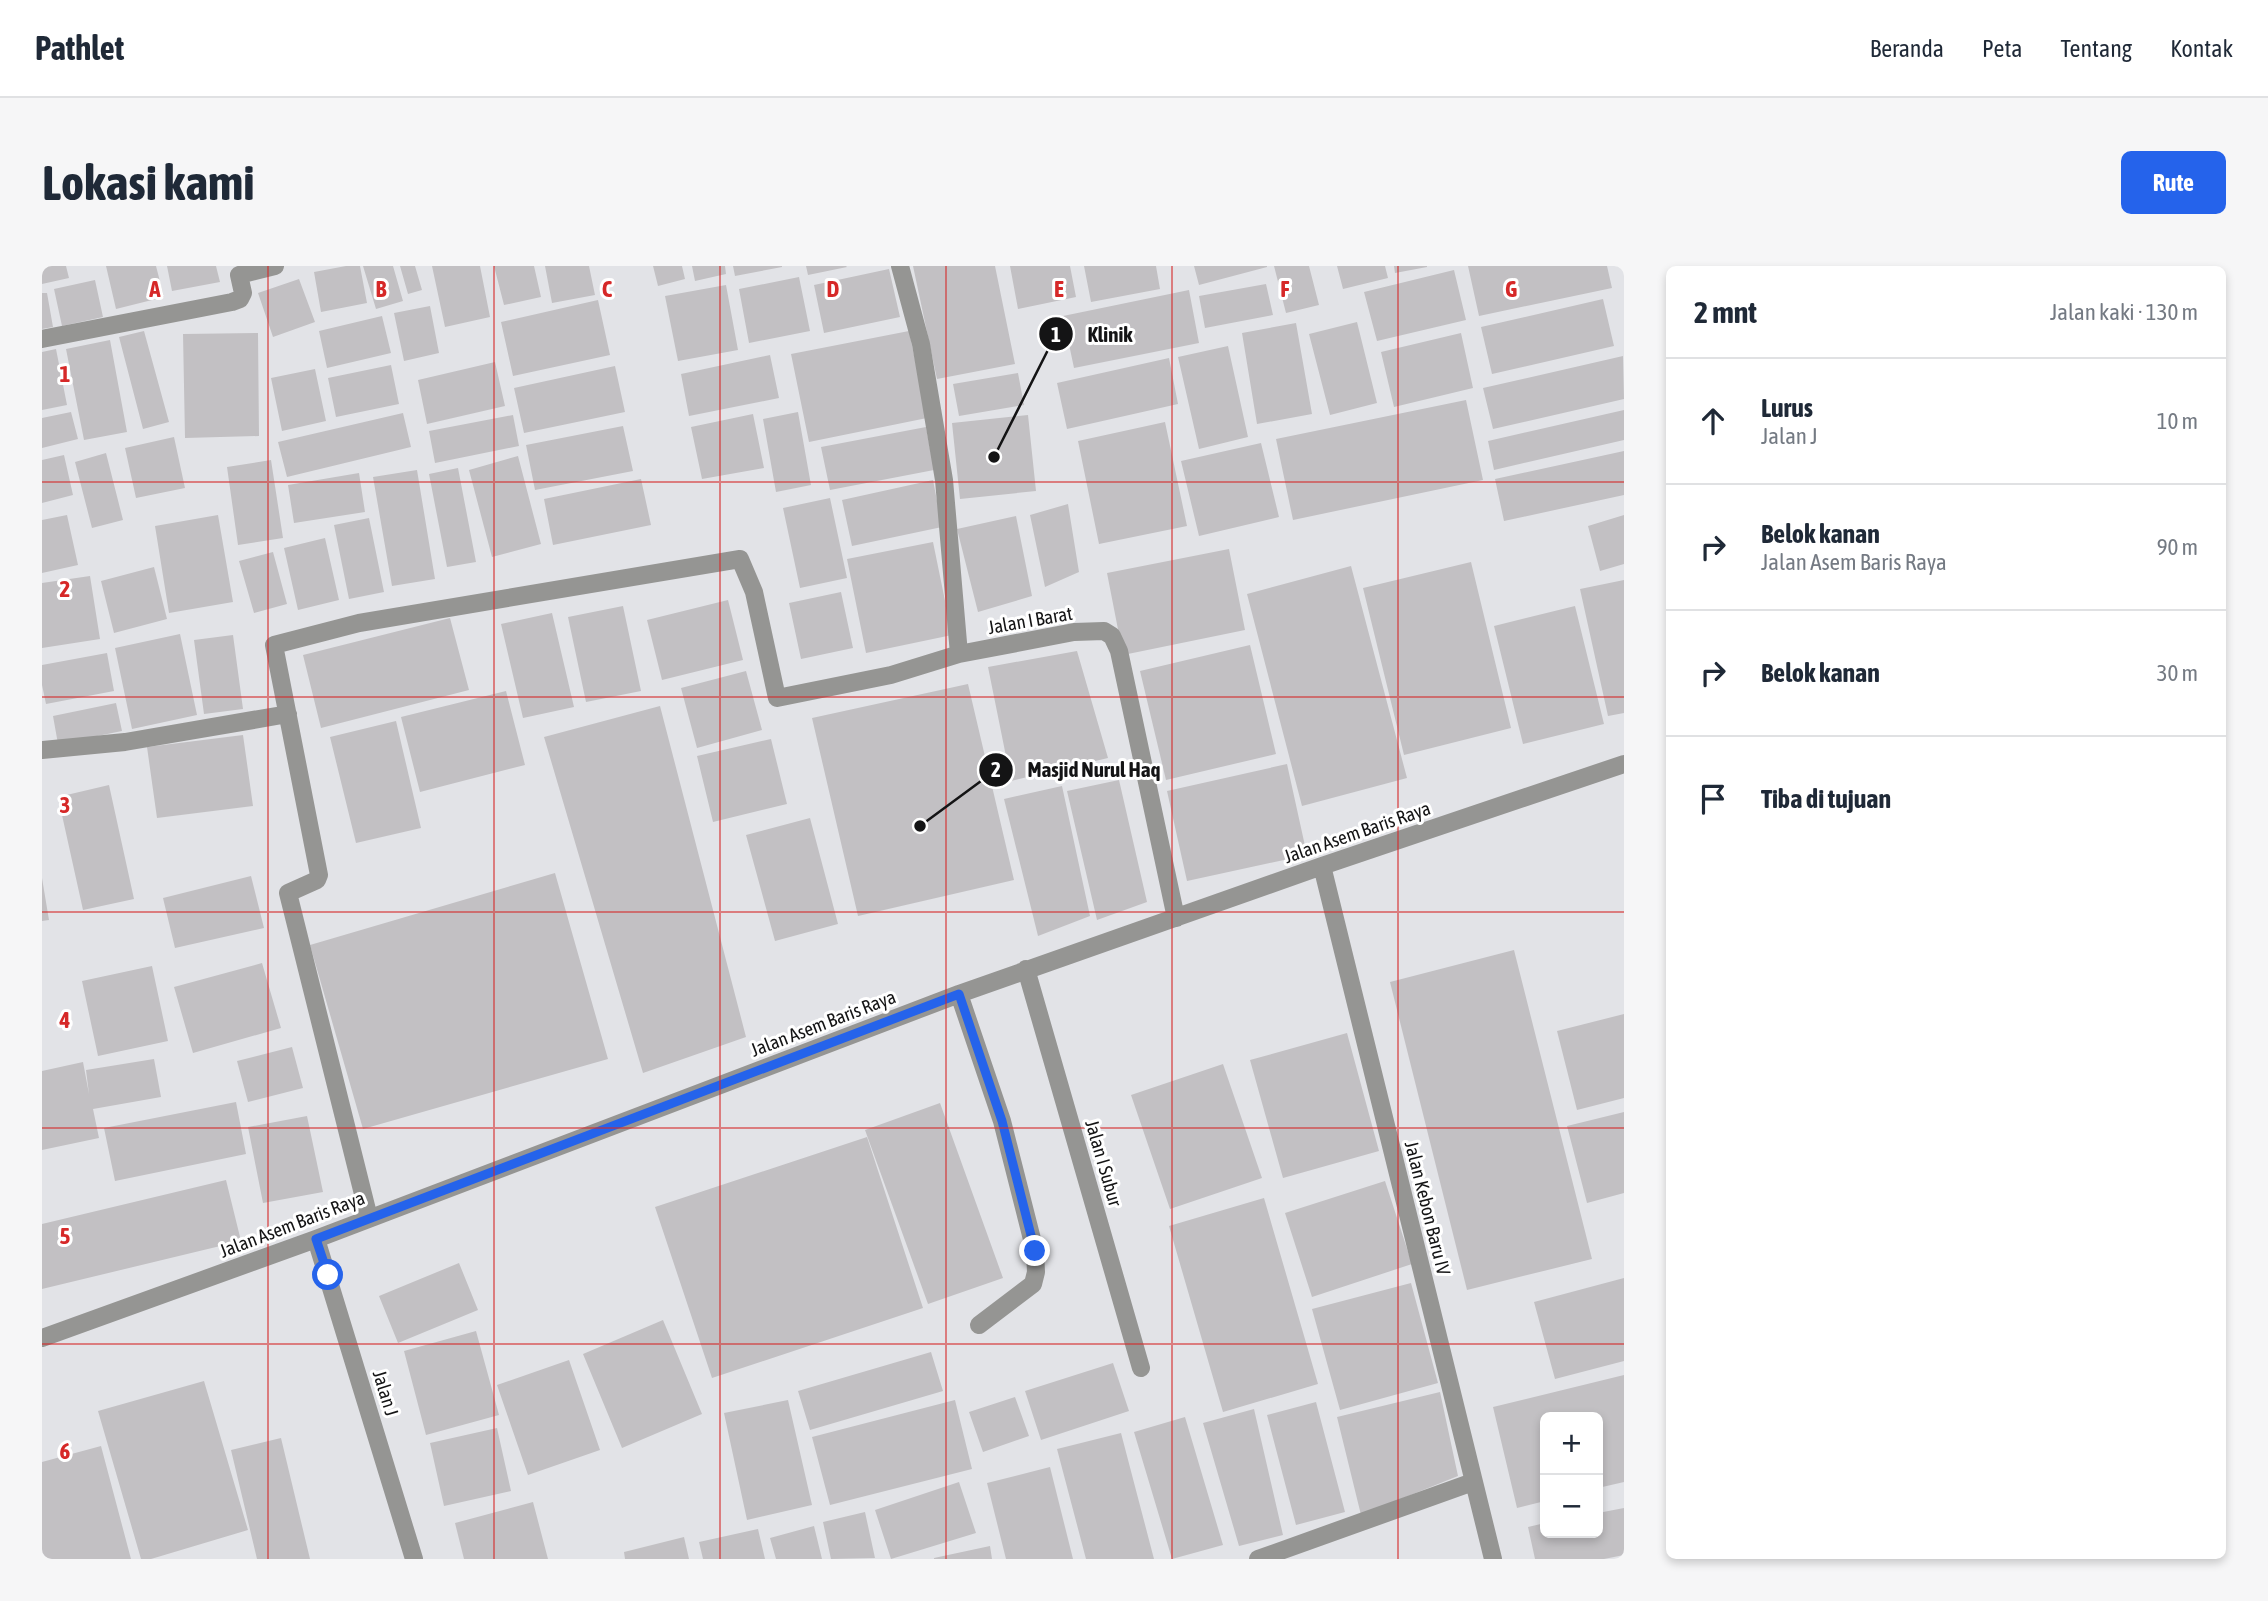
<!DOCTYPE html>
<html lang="id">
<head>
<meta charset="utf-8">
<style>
	:root { --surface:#fff; --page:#f6f6f7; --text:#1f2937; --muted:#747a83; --line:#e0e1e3; --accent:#2563eb }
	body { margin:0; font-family:"Asap Condensed",sans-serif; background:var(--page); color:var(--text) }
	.controls { position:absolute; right:21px; bottom:21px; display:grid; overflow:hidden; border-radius:10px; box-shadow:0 4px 10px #0003 }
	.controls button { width:63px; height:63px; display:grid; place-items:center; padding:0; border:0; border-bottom:2px solid var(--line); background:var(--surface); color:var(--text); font:35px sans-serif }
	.stop { position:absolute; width:21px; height:21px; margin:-16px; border:5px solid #2563eb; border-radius:50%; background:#fff }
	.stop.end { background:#2563eb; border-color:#fff; box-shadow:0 2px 7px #0008 }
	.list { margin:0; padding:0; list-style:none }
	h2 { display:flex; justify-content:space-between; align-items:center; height:91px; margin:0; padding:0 28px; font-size:30px }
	h2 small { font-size:23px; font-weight:400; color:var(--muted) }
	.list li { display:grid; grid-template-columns:46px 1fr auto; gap:21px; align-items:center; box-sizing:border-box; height:126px; padding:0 28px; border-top:2px solid var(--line) }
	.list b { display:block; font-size:26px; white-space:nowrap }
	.list p { margin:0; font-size:23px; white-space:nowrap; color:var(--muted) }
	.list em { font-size:23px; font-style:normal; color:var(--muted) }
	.icon { flex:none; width:38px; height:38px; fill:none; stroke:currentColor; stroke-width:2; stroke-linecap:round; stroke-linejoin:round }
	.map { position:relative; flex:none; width:1582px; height:1293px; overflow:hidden; border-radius:10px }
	header { display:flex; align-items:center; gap:42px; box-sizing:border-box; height:98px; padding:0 35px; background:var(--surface); border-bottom:2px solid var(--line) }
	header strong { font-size:33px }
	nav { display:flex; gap:38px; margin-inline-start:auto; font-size:24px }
	.intro { display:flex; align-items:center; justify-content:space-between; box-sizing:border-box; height:168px; padding:0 42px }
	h1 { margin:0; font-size:49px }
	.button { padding:18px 32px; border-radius:10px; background:var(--accent); color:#fff; font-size:24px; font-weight:700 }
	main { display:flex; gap:42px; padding:0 42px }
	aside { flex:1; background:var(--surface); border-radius:10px; box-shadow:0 4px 10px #0003 }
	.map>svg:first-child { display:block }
	.building { fill:#c2c0c3 }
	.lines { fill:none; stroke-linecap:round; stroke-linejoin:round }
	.minor { stroke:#959593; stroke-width:18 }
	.route { stroke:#2563eb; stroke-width:9 }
	.grid { fill:none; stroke:#d62828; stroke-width:2; stroke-opacity:0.55 }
	.labels { text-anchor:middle; stroke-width:6; stroke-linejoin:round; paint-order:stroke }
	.street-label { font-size:19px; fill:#141415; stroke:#fff }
	.grid-label { font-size:23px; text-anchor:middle; font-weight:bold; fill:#d62828; stroke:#fff; stroke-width:6; stroke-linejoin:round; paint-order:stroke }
	.leader { fill:none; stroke:#141415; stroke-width:2.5 }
	.callout-dot { fill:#141415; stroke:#fff; stroke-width:2.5 }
	.mark-label { font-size:21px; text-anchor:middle; font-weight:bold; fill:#fff }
	.callout-label { font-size:21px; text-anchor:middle; font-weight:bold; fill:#141415; stroke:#fff; stroke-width:6; stroke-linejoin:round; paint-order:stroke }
</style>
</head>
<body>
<header>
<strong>Pathlet</strong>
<nav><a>Beranda</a><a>Peta</a><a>Tentang</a><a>Kontak</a></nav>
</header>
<div class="intro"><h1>Lokasi kami</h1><a class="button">Rute</a></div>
<main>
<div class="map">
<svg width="1582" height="1293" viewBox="0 0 1582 1293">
	<rect width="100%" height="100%" fill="#e2e3e7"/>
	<path class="building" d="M 0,0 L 24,0 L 27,12 L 0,18 Z
		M 64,0 L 114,0 L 122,31 L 74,43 Z
		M 125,0 L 174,0 L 178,16 L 130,25 Z
		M 304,0 L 318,0 L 325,37 L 279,46 L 272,6 Z
		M 321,0 L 351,0 L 361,35 L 334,43 Z
		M 358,0 L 373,0 L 380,24 L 366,28 Z
		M 390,0 L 438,0 L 448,51 L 403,61 Z
		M 452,0 L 492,0 L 499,31 L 462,39 Z
		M 503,0 L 547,0 L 553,29 L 510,37 Z
		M 611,0 L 640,0 L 643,13 L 616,20 Z
		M 650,0 L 683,0 L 684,8 L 653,15 Z
		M 691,0 L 740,0 L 740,1 L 693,10 Z
		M 764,0 L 804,0 L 805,1 L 766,9 Z
		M 871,0 L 953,0 L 973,98 L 895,113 Z
		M 968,0 L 1028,0 L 1034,31 L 976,43 Z
		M 1042,0 L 1114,0 L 1118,23 L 1049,36 Z
		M 1152,0 L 1225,0 L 1225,1 L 1157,19 Z
		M 1232,0 L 1267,0 L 1277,39 L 1244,47 Z
		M 1295,0 L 1343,0 L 1346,12 L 1301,23 Z
		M 1352,0 L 1385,0 L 1385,1 L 1353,7 Z
		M 1426,0 L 1565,0 L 1570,22 L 1437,50 Z
		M 847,3 L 858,51 L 782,67 L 772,19 Z
		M 1412,4 L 1424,54 L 1335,75 L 1322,26 Z
		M 757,11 L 768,65 L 707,77 L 697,23 Z
		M 257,13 L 273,56 L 231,71 L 216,27 Z
		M 53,14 L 61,51 L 20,60 L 12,23 Z
		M 1224,18 L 1231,49 L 1163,62 L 1157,30 Z
		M 684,19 L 696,84 L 636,95 L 623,30 Z
		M 1147,24 L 1157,77 L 1032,102 L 1021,50 Z
		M 0,27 L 5,27 L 11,61 L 0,63 Z
		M 1561,33 L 1572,80 L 1450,108 L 1439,61 Z
		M 556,34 L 568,89 L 471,110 L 459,56 Z
		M 388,40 L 397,87 L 362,95 L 352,47 Z
		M 340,50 L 349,87 L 285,102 L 277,65 Z
		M 1315,56 L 1335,137 L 1288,149 L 1267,68 Z
		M 1254,57 L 1270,148 L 1215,158 L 1200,67 Z
		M 102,65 L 127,156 L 101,163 L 77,71 Z
		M 867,65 L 885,152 L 767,176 L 749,88 Z
		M 216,67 L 217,170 L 143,172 L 141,68 Z
		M 1419,67 L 1431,122 L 1352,141 L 1339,86 Z
		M 68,74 L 85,166 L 42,174 L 24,83 Z
		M 1186,80 L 1206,171 L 1157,183 L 1136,91 Z
		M 14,83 L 25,139 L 0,144 L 0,86 Z
		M 728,89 L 737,132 L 647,150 L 639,108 Z
		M 1581,90 L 1582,133 L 1451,163 L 1441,122 Z
		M 1127,92 L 1136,138 L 1025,163 L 1015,117 Z
		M 453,96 L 463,140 L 385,158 L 376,114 Z
		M 349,99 L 357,138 L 294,151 L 286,112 Z
		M 573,100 L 583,146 L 482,167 L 472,122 Z
		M 273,103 L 284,155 L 240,165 L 229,112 Z
		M 976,107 L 982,139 L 917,150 L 911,118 Z
		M 1424,134 L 1441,214 L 1251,254 L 1234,173 Z
		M 1582,144 L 1582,174 L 1452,204 L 1446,175 Z
		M 29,146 L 36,173 L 0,182 L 0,152 Z
		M 756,146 L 769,219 L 734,226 L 721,153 Z
		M 361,147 L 369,181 L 245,211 L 236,176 Z
		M 711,148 L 722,202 L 660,213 L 649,161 Z
		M 471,149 L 477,180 L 393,197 L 387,165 Z
		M 986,149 L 994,225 L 918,233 L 910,157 Z
		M 1123,156 L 1145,260 L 1057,278 L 1036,175 Z
		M 581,160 L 591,205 L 493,224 L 484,179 Z
		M 884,161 L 892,204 L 788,224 L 779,181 Z
		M 132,171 L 143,222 L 94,232 L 83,182 Z
		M 1219,177 L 1237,251 L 1157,270 L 1139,195 Z
		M 1582,185 L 1582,229 L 1462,255 L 1453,213 Z
		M 64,187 L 81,254 L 50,262 L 33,196 Z
		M 22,189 L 31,229 L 0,237 L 0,194 Z
		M 476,190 L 499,278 L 450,291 L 427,204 Z
		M 229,194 L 241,272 L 196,279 L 185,201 Z
		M 416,202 L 434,296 L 405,301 L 387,208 Z
		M 375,204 L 393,313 L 350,320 L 331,211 Z
		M 317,207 L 323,246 L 252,257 L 246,219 Z
		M 599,213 L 609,259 L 511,279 L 502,233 Z
		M 891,214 L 900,261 L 810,280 L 800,234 Z
		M 788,232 L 805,312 L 758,322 L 741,242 Z
		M 1026,238 L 1037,306 L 1003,321 L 988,249 Z
		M 25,249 L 36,299 L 0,307 L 0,254 Z
		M 176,249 L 191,336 L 127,347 L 113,260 Z
		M 1582,249 L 1582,298 L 1558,305 L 1546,260 Z
		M 974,250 L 990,330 L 936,346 L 915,263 Z
		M 327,252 L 342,326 L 307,333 L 292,259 Z
		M 283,272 L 297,334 L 256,344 L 242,282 Z
		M 891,276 L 910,369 L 824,387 L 805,293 Z
		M 1187,283 L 1203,364 L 1081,389 L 1065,307 Z
		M 231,286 L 245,338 L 212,347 L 197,295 Z
		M 1429,296 L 1469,462 L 1362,489 L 1321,322 Z
		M 1309,300 L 1365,512 L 1260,540 L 1205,328 Z
		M 112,301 L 125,353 L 72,367 L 59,315 Z
		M 48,310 L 58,373 L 0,382 L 0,317 Z
		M 1582,314 L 1582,447 L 1566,450 L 1538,323 Z
		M 799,326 L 811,382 L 759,393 L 747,337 Z
		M 686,334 L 701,394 L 620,414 L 605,354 Z
		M 581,340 L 599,425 L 544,436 L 526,351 Z
		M 1533,340 L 1562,458 L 1481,478 L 1452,360 Z
		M 510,347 L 532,441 L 481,452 L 459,358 Z
		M 408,352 L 427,424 L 279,462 L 261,389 Z
		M 138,368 L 155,449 L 90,463 L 73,382 Z
		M 191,369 L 201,443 L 162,448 L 152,374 Z
		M 1208,379 L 1234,488 L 1124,514 L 1098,405 Z
		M 1035,385 L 1066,492 L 969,515 L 946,401 Z
		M 65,387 L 72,425 L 4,438 L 0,419 L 0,399 Z
		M 704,405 L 720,464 L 655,482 L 639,422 Z
		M 926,418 L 972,614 L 816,650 L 770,452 Z
		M 464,425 L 483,499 L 378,526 L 359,451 Z
		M 74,437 L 80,465 L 16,478 L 11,450 Z
		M 618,440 L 704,771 L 601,807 L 502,471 Z
		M 354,455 L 379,562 L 314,577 L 288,471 Z
		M 201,469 L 211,540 L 115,552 L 105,481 Z
		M 729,473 L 745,538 L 671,556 L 655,490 Z
		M 1245,498 L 1265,589 L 1145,615 L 1125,525 Z
		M 1077,514 L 1105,636 L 1055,654 L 1025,525 Z
		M 67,519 L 92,633 L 41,644 L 16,531 Z
		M 1020,520 L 1048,650 L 996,670 L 962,533 Z
		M 768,552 L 796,658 L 733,675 L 704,569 Z
		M 513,607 L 566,793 L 321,863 L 268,679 Z
		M 209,610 L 222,662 L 133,682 L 121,632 Z
		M 0,612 L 7,654 L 0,655 Z
		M 1472,684 L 1550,993 L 1425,1024 L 1348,716 Z
		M 220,697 L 239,762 L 151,787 L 132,721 Z
		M 110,700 L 126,775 L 56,790 L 40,715 Z
		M 1582,748 L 1582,832 L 1535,844 L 1515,765 Z
		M 1305,767 L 1337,885 L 1241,912 L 1208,794 Z
		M 250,781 L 261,822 L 206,836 L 195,795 Z
		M 112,793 L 119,831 L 51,843 L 57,872 L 0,884 L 0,805 L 41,796 L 47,828 L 44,804 Z
		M 1181,798 L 1220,912 L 1128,943 L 1089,829 Z
		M 194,836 L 204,888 L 73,915 L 62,862 Z
		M 898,837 L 961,1012 L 886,1038 L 823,864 Z
		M 1582,846 L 1582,927 L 1545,937 L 1525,860 Z
		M 265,850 L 281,926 L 221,937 L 206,861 Z
		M 825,871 L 881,1042 L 670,1112 L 613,941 Z
		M 184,914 L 199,975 L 0,1023 L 0,958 Z
		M 1343,915 L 1370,998 L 1270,1031 L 1243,947 Z
		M 1222,932 L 1276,1118 L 1181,1146 L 1127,960 Z
		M 417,997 L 436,1044 L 356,1077 L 337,1030 Z
		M 1582,1012 L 1582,1095 L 1513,1113 L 1492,1036 Z
		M 1369,1017 L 1396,1117 L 1298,1144 L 1270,1043 Z
		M 621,1054 L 660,1148 L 580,1182 L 541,1088 Z
		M 434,1065 L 457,1149 L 384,1169 L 362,1085 Z
		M 889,1086 L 901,1125 L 768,1164 L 756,1125 Z
		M 527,1094 L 558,1184 L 486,1209 L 455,1119 Z
		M 1071,1097 L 1087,1145 L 999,1174 L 983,1125 Z
		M 1582,1109 L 1582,1216 L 1556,1222 L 1556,1151 L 1503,1151 L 1503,1235 L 1475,1242 L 1451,1141 Z
		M 162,1115 L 206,1264 L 109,1293 L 99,1293 L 56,1145 Z
		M 1398,1126 L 1416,1210 L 1319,1249 L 1295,1151 Z
		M 973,1131 L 987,1170 L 941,1186 L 927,1146 Z
		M 746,1134 L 770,1239 L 705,1254 L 682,1147 Z
		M 913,1134 L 930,1203 L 788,1239 L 770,1171 Z
		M 1274,1136 L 1303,1246 L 1254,1259 L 1225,1149 Z
		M 1212,1143 L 1241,1269 L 1197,1280 L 1161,1157 Z
		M 1143,1151 L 1181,1279 L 1130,1293 L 1092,1166 Z
		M 455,1162 L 469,1225 L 402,1240 L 388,1177 Z
		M 1079,1167 L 1112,1293 L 1044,1293 L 1015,1183 Z
		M 239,1172 L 268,1293 L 215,1293 L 189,1184 Z
		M 59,1180 L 89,1293 L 0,1293 L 0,1196 Z
		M 1008,1201 L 1031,1293 L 964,1293 L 945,1217 Z
		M 917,1216 L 934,1267 L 849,1293 L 833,1244 Z
		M 491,1236 L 506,1293 L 422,1293 L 413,1257 Z
		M 1582,1242 L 1582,1289 L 1562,1293 L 1493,1293 L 1486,1261 L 1503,1257 L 1503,1267 L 1556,1267 L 1556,1247 Z
		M 823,1246 L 833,1292 L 789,1293 L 781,1256 Z
		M 772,1260 L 780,1293 L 734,1293 L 728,1272 Z
		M 716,1263 L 723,1293 L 661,1293 L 657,1276 Z
		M 642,1271 L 647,1293 L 583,1293 L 582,1286 Z
		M 948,1280 L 950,1293 L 892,1293 L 892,1292 Z"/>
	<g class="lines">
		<path class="minor" d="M 858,0 L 879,78 L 902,214 L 917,388
			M 0,73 L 190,36 L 198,33 L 201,27 L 197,9 L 233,0
			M 0,484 L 83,476 L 246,448
			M 1280,600 L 1451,1293
			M 984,703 L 1099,1102
			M 917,728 L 960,855 L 993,985 L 994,1006 L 991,1018 L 937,1059
			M 327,952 L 246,627 L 275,614 L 277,609 L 232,379 L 317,357 L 698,293 L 712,326 L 735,432 L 849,409 L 917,388 L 1032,366 L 1062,365 L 1070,370 L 1077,385 L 1134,652
			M 274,973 L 372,1293
			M 0,1072 L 274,973 L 917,728 L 1280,600 L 1582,498
			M 1216,1293 L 1431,1216"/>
	</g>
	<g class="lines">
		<path class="route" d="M 286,1009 L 274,973 L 917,728 L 960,855 L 993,985"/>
	</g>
	<path class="grid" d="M 226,0 L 226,1293M 452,0 L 452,1293M 678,0 L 678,1293M 904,0 L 904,1293M 1130,0 L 1130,1293M 1356,0 L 1356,1293M 0,216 L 1582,216M 0,431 L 1582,431M 0,646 L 1582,646M 0,862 L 1582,862M 0,1078 L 1582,1078"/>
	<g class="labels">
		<g class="street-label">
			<text transform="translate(988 354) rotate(-10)" y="7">Jalan I Barat</text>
			<text transform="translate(1315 566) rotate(-19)" y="7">Jalan Asem Baris Raya</text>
			<text transform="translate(781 757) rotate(-21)" y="7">Jalan Asem Baris Raya</text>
			<text transform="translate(1062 897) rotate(74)" y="7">Jalan I Subur</text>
			<text transform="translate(1386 942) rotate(76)" y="7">Jalan Kebon Baru IV</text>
			<text transform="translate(250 958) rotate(-21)" y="7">Jalan Asem Baris Raya</text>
			<text transform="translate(344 1127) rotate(73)" y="7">Jalan J</text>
		</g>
	</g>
	<g class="grid-label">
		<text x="113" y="31">A</text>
		<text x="339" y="31">B</text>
		<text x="565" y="31">C</text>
		<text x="791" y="31">D</text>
		<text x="1017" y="31">E</text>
		<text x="1243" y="31">F</text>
		<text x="1469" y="31">G</text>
		<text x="23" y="116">1</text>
		<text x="23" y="331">2</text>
		<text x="23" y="547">3</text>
		<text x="23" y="762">4</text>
		<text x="23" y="978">5</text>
		<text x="23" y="1193">6</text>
	</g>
	<path class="leader" d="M952 191L1014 68M878 560L954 504"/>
	<g class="callout-dot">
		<circle cx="952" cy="191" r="7"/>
		<circle cx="878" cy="560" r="7"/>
		<circle cx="1014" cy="68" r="18"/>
		<circle cx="954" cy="504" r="18"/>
	</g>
	<g class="mark-label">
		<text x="1014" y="76">1</text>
		<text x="954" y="511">2</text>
	</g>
	<g class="callout-label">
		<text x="1068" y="76">Klinik</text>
		<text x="1052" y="511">Masjid Nurul Haq</text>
	</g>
</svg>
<div class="controls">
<button>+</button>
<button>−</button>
</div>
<div class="stop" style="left:286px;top:1009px"></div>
<div class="stop end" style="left:993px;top:985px"></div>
</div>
<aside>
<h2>2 mnt<small>Jalan kaki · 130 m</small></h2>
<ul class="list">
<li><svg class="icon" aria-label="ahead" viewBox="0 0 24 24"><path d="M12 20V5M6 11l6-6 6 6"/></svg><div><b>Lurus</b><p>Jalan J</p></div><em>10 m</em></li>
<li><svg class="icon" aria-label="right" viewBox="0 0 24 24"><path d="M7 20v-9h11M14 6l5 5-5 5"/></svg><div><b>Belok kanan</b><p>Jalan Asem Baris Raya</p></div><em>90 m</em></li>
<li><svg class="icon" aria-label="right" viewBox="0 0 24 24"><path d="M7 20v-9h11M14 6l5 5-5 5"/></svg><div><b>Belok kanan</b></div><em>30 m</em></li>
<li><svg class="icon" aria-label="arrive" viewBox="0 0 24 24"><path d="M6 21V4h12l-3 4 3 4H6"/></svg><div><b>Tiba di tujuan</b></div></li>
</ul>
</aside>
</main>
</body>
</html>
